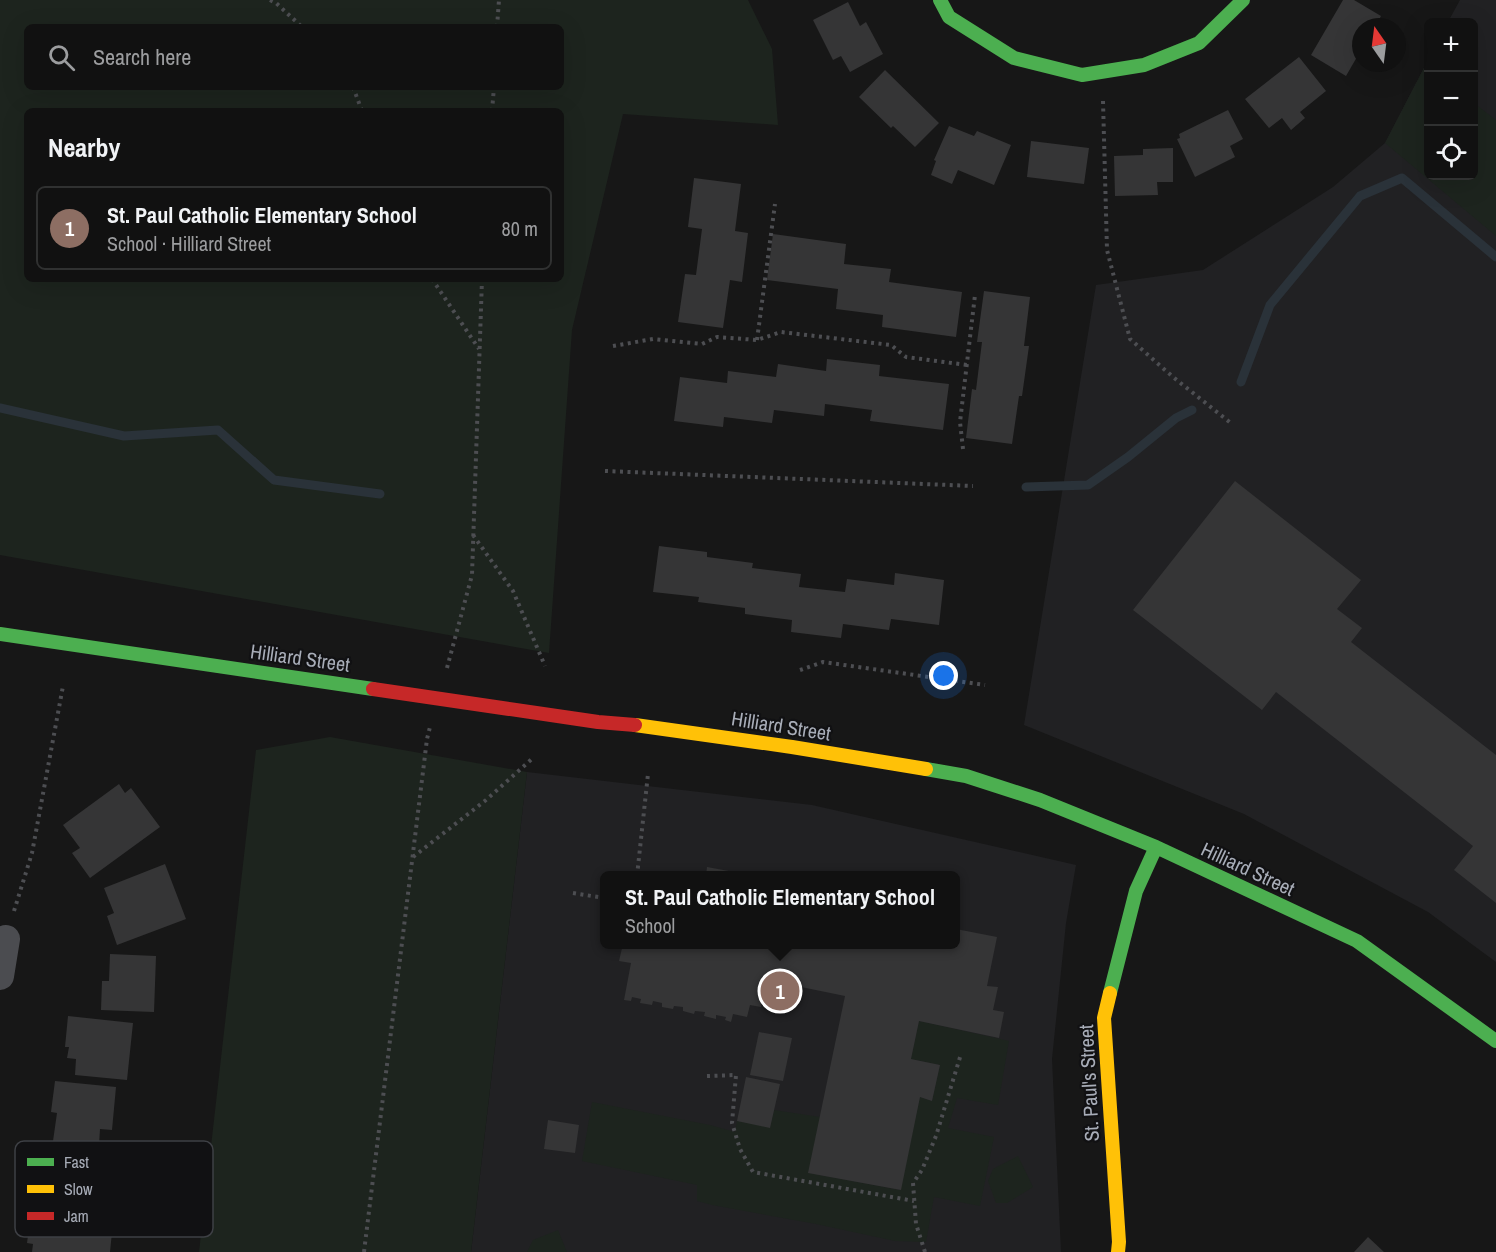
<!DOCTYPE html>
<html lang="en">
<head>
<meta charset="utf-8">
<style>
	:root { --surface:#111; --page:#1e1f1f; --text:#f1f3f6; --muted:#9c9d9f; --line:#303131; --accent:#757880 }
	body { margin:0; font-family:"Archivo Narrow",sans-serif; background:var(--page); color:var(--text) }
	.controls { position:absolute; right:18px; top:18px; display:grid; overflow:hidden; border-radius:9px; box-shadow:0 6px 24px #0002 }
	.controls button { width:54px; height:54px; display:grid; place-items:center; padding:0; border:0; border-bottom:2px solid var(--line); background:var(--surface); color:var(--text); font:30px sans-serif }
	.compass { position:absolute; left:1352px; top:18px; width:54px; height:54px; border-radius:50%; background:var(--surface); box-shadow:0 6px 24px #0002; rotate:346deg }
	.you { position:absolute; left:944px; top:676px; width:21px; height:21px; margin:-15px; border:4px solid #fff; border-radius:50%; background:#1a73e8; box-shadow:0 0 0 9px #1a73e833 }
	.badge { display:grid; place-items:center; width:39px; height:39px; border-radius:50%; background:var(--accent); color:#fff; font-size:20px; font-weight:700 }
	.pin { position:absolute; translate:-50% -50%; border:3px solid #fff; box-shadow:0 2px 6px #0006 }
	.popup { position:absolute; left:600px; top:871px; width:360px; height:78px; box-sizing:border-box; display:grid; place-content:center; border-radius:9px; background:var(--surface); filter:drop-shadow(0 2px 4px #0005); font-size:20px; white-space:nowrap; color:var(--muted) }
	.popup b { font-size:22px; color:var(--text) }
	.popup::after { content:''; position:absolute; left:50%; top:100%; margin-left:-12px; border:12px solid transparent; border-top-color:var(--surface) }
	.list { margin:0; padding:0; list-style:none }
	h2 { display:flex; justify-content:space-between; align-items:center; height:78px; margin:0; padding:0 24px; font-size:26px }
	h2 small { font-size:20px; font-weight:400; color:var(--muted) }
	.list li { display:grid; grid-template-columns:39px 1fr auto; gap:18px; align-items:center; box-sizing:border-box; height:84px; margin:0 12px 12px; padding:0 12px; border:2px solid var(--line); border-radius:9px }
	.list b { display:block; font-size:22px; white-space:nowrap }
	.list p { margin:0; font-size:20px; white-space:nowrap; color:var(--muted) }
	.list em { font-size:20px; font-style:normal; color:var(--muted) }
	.icon { flex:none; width:33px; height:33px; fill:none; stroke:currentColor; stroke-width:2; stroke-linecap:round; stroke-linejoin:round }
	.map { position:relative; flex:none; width:1496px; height:1252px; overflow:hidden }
	.search { position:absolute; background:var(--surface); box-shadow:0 6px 24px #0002; left:24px; top:24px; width:540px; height:66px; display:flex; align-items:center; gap:15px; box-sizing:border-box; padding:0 21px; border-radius:9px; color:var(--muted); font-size:22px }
	.panel { position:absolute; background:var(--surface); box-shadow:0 6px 24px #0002; left:24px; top:108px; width:540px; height:174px; border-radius:9px }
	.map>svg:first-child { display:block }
	.built { fill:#212123; fill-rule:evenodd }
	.green { fill:#1d241e; fill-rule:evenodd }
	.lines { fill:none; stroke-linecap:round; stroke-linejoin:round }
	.stream { stroke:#2a3239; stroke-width:9 }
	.building { fill:#353536 }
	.path { stroke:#4d4e52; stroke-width:4; stroke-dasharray:3 4.5; stroke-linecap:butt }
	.street { stroke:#4b4c50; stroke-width:28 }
	.fast { stroke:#4caf50; stroke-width:14 }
	.slow { stroke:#ffc107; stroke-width:14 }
	.jam { stroke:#c62828; stroke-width:14 }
	.labels { text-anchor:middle; stroke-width:4.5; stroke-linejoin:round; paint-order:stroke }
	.street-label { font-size:20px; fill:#a8adb8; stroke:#111113 }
	.key { fill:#111113; stroke:#3e4045; stroke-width:1.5 }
	.key-label { font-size:16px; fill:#a8adb8 }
</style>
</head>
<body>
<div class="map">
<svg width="1496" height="1252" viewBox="0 0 1496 1252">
	<rect width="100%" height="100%" fill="#171717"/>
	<path class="built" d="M 1460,0 L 1496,0 L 1496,962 L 1428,912 L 1244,814 L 1024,725 L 1096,285 L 1203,270 L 1333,187 L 1385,143 L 1428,60 L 1428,176 L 1474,176 L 1474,22 L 1448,22 Z
		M 527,772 L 812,805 L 1076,865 L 1066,923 L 1052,1059 L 1061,1252 L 471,1252 ZM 604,876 L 956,876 L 956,944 L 604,944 Z"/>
	<path class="green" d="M 0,0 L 748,0 L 772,49 L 778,125 L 623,114 L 572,330 L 549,653 L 0,555 ZM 27,27 L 561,27 L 561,87 L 27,87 ZM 27,111 L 561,111 L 561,279 L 27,279 Z
		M 1425,66 L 1428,69 L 1428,176 L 1474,176 L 1474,103 L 1496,120 L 1496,236 L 1385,143 Z
		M 330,737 L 527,772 L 471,1252 L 199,1252 L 256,750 Z
		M 919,1021 L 1009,1041 L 998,1105 L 957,1098 L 948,1128 L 994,1137 L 980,1206 L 934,1197 L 926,1242 L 895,1241 L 816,1224 L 712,1205 L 697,1201 L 697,1185 L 582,1161 L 592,1102 L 710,1125 L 735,1132 L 737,1121 L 770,1127 L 774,1110 L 820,1117 L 809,1173 L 900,1190 L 920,1097 L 932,1101 L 940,1065 L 911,1059 Z
		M 1018,1156 L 1033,1187 L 1007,1203 L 996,1203 L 988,1181 L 993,1169 Z
		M 558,1230 L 567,1252 L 527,1252 L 533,1240 Z"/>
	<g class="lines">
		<path class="stream" d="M 1241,382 L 1270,305 L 1360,196 L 1402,178 L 1496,257
			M 0,408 L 124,436 L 218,430 L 274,480 L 380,494
			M 1026,487 L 1088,485 L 1128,457 L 1176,418 L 1192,410"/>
	</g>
	<path class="building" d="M 1343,0 L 1354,0 L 1381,16 L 1375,27 L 1361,27 L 1361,50 L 1346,76 L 1311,55 Z
		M 848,2 L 860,26 L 866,22 L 883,54 L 850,72 L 841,56 L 833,60 L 813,20 Z
		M 1299,57 L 1326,91 L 1300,112 L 1305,118 L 1291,130 L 1282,118 L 1269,128 L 1245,99 Z
		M 885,70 L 939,123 L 915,147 L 893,126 L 891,128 L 859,97 Z
		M 1228,110 L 1243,139 L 1230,146 L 1235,157 L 1195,177 L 1177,139 L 1180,138 L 1179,134 Z
		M 949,126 L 974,136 L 977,131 L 1011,145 L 994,185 L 958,170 L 952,184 L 931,175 L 936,161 L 934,160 Z
		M 1031,141 L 1089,148 L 1084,184 L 1027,177 Z
		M 1173,148 L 1173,182 L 1157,182 L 1158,195 L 1115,196 L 1114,156 L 1143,155 L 1143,149 Z
		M 694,178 L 741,184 L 735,231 L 748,233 L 742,282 L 730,280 L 723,328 L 678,322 L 685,274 L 696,275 L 702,229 L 688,227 Z
		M 773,234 L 846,244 L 844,264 L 891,269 L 889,282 L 962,292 L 956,337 L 882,327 L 883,315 L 836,309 L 838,289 L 767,280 Z
		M 984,291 L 1030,297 L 1024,346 L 1029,346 L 1022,396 L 1019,396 L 1012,444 L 966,438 L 972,389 L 976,390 L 982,342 L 977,342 Z
		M 827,359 L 880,365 L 879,376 L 949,384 L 943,430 L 870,421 L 872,410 L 825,404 L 824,416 L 774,410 L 772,423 L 724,417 L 723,427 L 674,421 L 680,377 L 727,383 L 728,371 L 776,377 L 778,364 L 826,371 Z
		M 1235,481 L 1361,580 L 1337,609 L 1362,628 L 1351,642 L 1496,755 L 1496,903 L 1454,870 L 1473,846 L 1276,692 L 1262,710 L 1133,610 Z
		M 659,546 L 707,552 L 707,557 L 753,563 L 752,568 L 801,574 L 799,587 L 845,592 L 847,579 L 894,585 L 895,573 L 944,580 L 939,625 L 891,619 L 889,630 L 843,624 L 841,638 L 791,632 L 792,620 L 745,614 L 745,608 L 698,602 L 699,597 L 653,592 Z
		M 119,784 L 125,793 L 131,788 L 160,827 L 90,878 L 72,853 L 80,848 L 63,825 Z
		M 165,864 L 186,919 L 117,945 L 107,916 L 114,913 L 104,888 Z
		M 707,867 L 745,874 L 745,876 L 706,876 Z
		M 956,929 L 997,937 L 987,986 L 998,987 L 993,1010 L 1004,1012 L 999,1038 L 919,1021 L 911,1059 L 940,1065 L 932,1101 L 920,1097 L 901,1190 L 808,1173 L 845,996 L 767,980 L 761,1007 L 750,1005 L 747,1017 L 733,1014 L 731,1022 L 725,1020 L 726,1017 L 716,1015 L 716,1019 L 704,1016 L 705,1012 L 695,1011 L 694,1014 L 683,1011 L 683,1007 L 674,1006 L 673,1009 L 662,1007 L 662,1003 L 653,1001 L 652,1005 L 640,1003 L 641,999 L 632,997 L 631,1001 L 624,1000 L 631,963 L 619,961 L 623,944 L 956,944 Z
		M 110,954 L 156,956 L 154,1012 L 101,1010 L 102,981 L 109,981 Z
		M 68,1016 L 133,1023 L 127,1080 L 75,1075 L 76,1059 L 67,1058 L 69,1047 L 65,1047 Z
		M 759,1032 L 792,1038 L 783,1081 L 750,1075 Z
		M 746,1077 L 780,1084 L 770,1128 L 737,1121 Z
		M 55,1081 L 116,1087 L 112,1130 L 100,1129 L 99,1145 L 53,1141 L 57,1113 L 51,1112 Z
		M 548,1120 L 579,1125 L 575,1153 L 544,1149 Z
		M 37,1146 L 104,1153 L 97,1211 L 36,1204 L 39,1178 L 34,1178 Z
		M 31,1213 L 113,1222 L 110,1252 L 32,1252 L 33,1244 L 27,1243 Z
		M 1368,1237 L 1384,1252 L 1354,1252 Z"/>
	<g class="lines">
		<path class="path" d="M 270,0 L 276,3 L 302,27
			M 497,27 L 499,0
			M 353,87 L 362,111
			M 1103,101 L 1107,250 L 1130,339 L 1173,377 L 1232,424
			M 492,111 L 494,87
			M 432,279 L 479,349
			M 757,340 L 775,204
			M 613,346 L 653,339 L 702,344 L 717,337 L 757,340 L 781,332 L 891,345 L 906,357 L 967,365
			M 963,449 L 960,422 L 975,295
			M 605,471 L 973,486
			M 473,535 L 513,591 L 545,666
			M 447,668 L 472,575 L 482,279
			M 800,670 L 823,662 L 985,685
			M 413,857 L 486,800 L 534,757
			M 637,876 L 648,774
			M 573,893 L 604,898
			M 14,911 L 32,853 L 63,686
			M 707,1076 L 736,1075 L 732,1123 L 740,1149 L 753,1172 L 914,1201
			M 364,1252 L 427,739 L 430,727
			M 925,1252 L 916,1224 L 913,1183 L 922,1170 L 936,1136 L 961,1054"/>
		<path class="street" d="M 0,976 L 6,939"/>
		<path class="fast" d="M 940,0 L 949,17 L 1014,58 L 1082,75 L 1144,65 L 1199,43 L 1243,0
			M 0,634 L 373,689
			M 926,769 L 966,776 L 1040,800 L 1156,847 L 1357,941 L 1496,1041
			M 1110,993 L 1136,891 L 1156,847"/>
		<path class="slow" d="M 635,725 L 792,747 L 926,769
			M 1110,993 L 1104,1018 L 1119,1242 L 1118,1252"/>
		<path class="jam" d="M 373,689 L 598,722 L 635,725"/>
	</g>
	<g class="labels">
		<g class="street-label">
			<text transform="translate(300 658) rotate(8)" y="7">Hilliard Street</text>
			<text transform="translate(781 726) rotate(9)" y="7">Hilliard Street</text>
			<text transform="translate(1248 869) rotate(25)" y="7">Hilliard Street</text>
			<text transform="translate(1089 1083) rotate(-93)" y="7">St. Paul's Street</text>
		</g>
	</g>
	<rect x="15" y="1141" width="198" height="96" rx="9" class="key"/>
	<rect x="27" y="1158" width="27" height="8" fill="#4caf50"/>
	<rect x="27" y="1185" width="27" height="8" fill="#ffc107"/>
	<rect x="27" y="1212" width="27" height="8" fill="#c62828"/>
	<g class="key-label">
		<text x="64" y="1168">Fast</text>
		<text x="64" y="1195">Slow</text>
		<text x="64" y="1222">Jam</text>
	</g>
</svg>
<div class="controls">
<button>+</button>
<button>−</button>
<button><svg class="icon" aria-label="locate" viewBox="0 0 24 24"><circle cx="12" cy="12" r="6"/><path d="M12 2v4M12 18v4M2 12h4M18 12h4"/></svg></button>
</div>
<svg class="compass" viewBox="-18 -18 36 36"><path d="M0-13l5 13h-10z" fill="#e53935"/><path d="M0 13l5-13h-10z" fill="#9c9d9f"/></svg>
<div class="you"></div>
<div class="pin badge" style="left:780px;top:991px;background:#8d6e63">1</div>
<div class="popup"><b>St. Paul Catholic Elementary School</b>School</div>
<div class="search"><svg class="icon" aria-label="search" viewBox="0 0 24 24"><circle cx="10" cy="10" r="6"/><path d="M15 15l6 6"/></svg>Search here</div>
<section class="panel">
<h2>Nearby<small></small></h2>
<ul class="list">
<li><span class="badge" style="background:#8d6e63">1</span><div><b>St. Paul Catholic Elementary School</b><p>School · Hilliard Street</p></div><em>80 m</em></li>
</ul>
</section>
</div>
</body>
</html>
